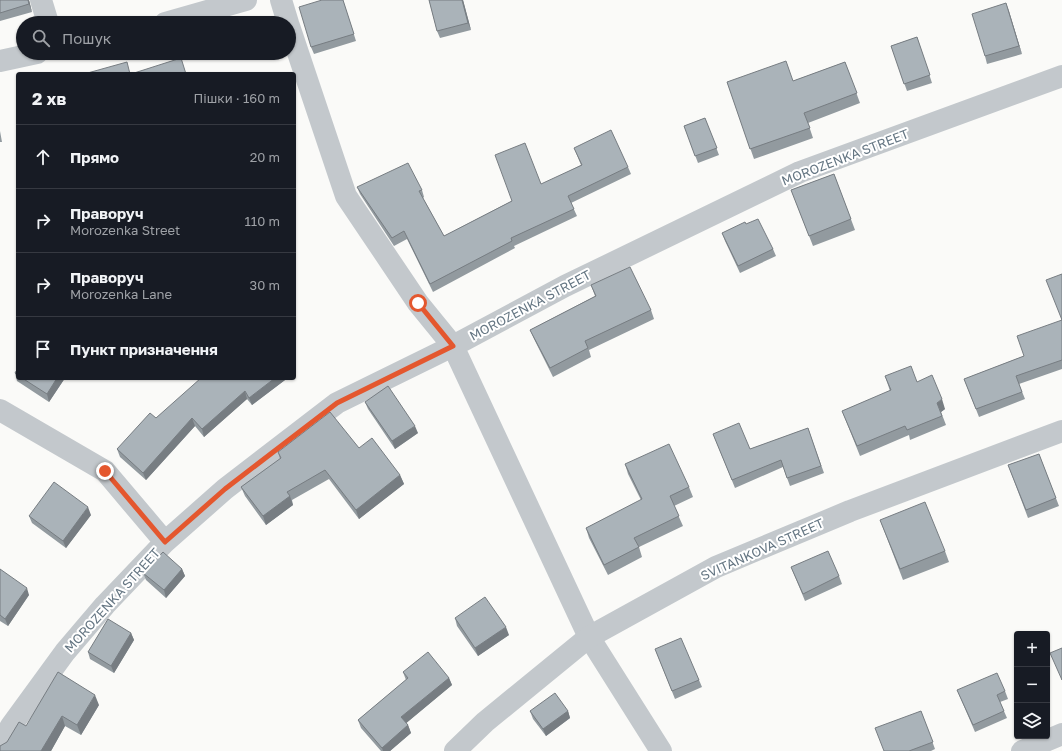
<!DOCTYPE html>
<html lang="uk">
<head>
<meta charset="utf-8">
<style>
	:root { --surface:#171b24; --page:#20242c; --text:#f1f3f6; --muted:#9ea1a6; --line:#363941 }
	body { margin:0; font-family:"Golos Text",sans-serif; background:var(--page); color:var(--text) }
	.controls { position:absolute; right:12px; bottom:12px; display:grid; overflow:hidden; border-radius:4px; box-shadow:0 1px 3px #0004 }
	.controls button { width:36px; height:36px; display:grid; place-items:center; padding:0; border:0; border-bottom:1px solid var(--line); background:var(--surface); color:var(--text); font:20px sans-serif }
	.stop { position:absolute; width:12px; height:12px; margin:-9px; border:3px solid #e4572e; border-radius:50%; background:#fff }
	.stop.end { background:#e4572e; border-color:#fff; box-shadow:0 1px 4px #0008 }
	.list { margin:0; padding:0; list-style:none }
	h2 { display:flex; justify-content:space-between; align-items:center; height:52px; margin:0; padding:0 16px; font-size:17px }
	h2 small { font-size:13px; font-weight:400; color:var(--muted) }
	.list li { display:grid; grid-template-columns:26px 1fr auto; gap:12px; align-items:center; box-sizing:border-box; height:64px; padding:0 16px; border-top:1px solid var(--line) }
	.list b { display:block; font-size:15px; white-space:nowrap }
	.list p { margin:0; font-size:13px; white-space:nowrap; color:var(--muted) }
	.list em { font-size:13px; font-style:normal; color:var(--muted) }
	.icon { flex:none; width:22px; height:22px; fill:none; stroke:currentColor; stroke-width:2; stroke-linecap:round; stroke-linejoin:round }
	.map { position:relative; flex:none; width:1062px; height:751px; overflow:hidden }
	.search { position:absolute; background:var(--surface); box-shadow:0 1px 3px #0004; left:16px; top:16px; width:280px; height:44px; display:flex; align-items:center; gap:10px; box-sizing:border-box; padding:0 14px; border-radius:22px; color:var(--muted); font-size:15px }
	.panel { position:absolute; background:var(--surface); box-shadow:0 1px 3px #0004; left:16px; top:72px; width:280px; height:308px; border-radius:4px }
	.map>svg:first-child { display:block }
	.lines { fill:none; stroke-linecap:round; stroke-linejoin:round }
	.minor { stroke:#c3c8cc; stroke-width:22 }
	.tertiary { stroke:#c3c8cc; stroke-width:22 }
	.wall { fill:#929a9f }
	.shaded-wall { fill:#777d82 }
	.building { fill:#aab3b9; stroke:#777d82 }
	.route { stroke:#e4572e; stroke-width:5 }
	.labels { text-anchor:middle; stroke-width:4; stroke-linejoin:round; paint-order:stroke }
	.street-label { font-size:13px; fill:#657683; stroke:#fff }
</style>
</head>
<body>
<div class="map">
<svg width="1062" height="751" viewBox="0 0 1062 751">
	<rect width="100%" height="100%" fill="#fafaf8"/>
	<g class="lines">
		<path class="minor" d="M 41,0 L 48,23
			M 281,0 L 288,23
			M 165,23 L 246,0
			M 289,26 L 346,196 L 418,303 L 453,346 L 589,637 L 661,751
			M 0,61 L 37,53
			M 0,410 L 105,471 L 165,542
			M 0,745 L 11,726 L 65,652 L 105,605 L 165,542 L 225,489 L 337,403 L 453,346 L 565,286 L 800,172 L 1062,76
			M 1022,751 L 1062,734"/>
		<path class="tertiary" d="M 455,751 L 485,722 L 589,637 L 716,567 L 850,511 L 1062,431"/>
	</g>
	<path class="wall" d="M 0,0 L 29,0 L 32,12 L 0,21 Z
		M 343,0 L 356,41 L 314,54 L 311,47 Z
		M 429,0 L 463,0 L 471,30 L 440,38 L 437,31 Z
		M 1006,3 L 1022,54 L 987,64 L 985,56 Z
		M 917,37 L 932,83 L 907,91 L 891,46 Z
		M 845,62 L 860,103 L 808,123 L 813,138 L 754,159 L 727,82 L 793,81 Z
		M 705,118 L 719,155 L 698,163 L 684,126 Z
		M 0,131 L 2,142 L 0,142 Z
		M 574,148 L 628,167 L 631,174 L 571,203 L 577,216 L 514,246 L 515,248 L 433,292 L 407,239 L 394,246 L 360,194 L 357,187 L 422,190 L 424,197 L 423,198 L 444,236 L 581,165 Z
		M 834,174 L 855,230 L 813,246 L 791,190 Z
		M 294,219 L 296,231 L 294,231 Z
		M 746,224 L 773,249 L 776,256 L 740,273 L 725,241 L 722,233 Z
		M 1062,274 L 1062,369 L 1019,384 L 1025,399 L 979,417 L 964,379 L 1024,356 L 1062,320 Z
		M 591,285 L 651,310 L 654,319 L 589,350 L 591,357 L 553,377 L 534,339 L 530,330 L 595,296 Z
		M 18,368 L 18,378 L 65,378 L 49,402 L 17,381 L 15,373 Z
		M 885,376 L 917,382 L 945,409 L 941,412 L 946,425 L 910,440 L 909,435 L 860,456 L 842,411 L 890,391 Z
		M 205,379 L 285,380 L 252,405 L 247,399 L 204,437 L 195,426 L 146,480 L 120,457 L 117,449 L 156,418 Z
		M 365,402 L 418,433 L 395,449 L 368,409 Z
		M 808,428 L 824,473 L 790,486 L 783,467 L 735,488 L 713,434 L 750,449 Z
		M 359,448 L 400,475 L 404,484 L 359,519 L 329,479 L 292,500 L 293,505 L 266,525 L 245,496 L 241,487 L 280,459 L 278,452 Z
		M 1039,454 L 1059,506 L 1028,518 L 1008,465 Z
		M 625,464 L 689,487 L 693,497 L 674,506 L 683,526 L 639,547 L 642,557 L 608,575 L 589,538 L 586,528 L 641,500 L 628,474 Z
		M 91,515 L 66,548 L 32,523 L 29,516 Z
		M 880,520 L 945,551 L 949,562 L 903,580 Z
		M 791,567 L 839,576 L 842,584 L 805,601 Z
		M 0,569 L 29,595 L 8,626 L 0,621 Z
		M 182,569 L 185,576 L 166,598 L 146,580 L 143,573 Z
		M 455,618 L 509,635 L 478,656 L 457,626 Z
		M 131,633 L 134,640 L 114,673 L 90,659 L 88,652 Z
		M 655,649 L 699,680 L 702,687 L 675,699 Z
		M 403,672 L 449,678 L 452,685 L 406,723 L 408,725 L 411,733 L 390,751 L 381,751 L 361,728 L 358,720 L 406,680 Z
		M 957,690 L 1005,691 L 1008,699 L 1000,702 L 1007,718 L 975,732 Z
		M 99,705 L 81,735 L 65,726 L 51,751 L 0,751 L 26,726 Z
		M 530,711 L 568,711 L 570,718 L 546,736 L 533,719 Z
		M 921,711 L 935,749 L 931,751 L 884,751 Z"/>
	<path class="shaded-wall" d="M 28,0 L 29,0 L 32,12 L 29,4 Z
		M 462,0 L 463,0 L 471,30 L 468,23 Z
		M 1006,3 L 1009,11 L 1022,54 L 1019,46 Z
		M 294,219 L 296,231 L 294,224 Z
		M 57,378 L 65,378 L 49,402 L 47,394 Z
		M 275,378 L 285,378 L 285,380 L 252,405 L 249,398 Z
		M 245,391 L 247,399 L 204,437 L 202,429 Z
		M 942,399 L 945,409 L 941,412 L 937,403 Z
		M 192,418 L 195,426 L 146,480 L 143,473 Z
		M 415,426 L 418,433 L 395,449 L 392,441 Z
		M 400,475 L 404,484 L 359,519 L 356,510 Z
		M 290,496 L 293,505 L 266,525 L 263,516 Z
		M 88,507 L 91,515 L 66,548 L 63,541 Z
		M 182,569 L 185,576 L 166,598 L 164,590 Z
		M 27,588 L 29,595 L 8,626 L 5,619 Z
		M 506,627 L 509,635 L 478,656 L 475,648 Z
		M 131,633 L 134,640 L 114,673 L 111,666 Z
		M 449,678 L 452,685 L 404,725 L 401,717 Z
		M 95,695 L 99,705 L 81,735 L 77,725 Z
		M 568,711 L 570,718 L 546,736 L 543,729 Z
		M 62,716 L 65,726 L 51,751 L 41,751 Z
		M 408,725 L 411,733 L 390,751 L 383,751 L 382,748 Z"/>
	<path class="building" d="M 0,0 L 28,0 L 29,4 L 0,13 Z
		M 322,0 L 343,0 L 354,34 L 311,47 L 299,7 Z
		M 429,0 L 462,0 L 468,23 L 437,31 Z
		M 1006,3 L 1019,46 L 985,56 L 972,14 Z
		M 917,37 L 930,75 L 904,84 L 891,46 Z
		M 181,58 L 186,74 L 131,74 Z
		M 786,61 L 793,81 L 845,62 L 857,93 L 804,113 L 810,128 L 750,149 L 727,82 Z
		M 127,62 L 130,74 L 84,74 Z
		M 705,118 L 717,148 L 695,156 L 684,126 Z
		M 611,130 L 628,167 L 568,196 L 574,209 L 511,238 L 512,241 L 430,284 L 404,231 L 392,238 L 357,187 L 408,163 L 422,190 L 419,191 L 444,236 L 512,201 L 495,155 L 525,143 L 541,184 L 582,165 L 574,148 Z
		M 834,174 L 851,219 L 809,236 L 791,190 Z
		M 758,219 L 773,249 L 738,266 L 722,233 L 745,222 L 746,224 Z
		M 630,267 L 651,310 L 585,341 L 588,348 L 550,368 L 530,330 L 596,296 L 591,285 Z
		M 1062,274 L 1062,360 L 1016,376 L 1022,392 L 976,409 L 964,379 L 1024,356 L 1017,336 L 1062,320 L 1046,280 Z
		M 911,366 L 917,382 L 932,375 L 942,399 L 937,403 L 942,416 L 907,430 L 905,426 L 857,446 L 842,411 L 891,390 L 885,376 Z
		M 18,368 L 18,376 L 15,373 Z
		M 22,378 L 57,378 L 47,394 Z
		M 201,378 L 204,378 L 205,379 L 207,378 L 275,378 L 249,398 L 245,391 L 202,429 L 192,418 L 143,473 L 117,449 L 150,413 L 156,418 Z
		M 388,386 L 415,426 L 392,441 L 365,402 Z
		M 330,412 L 359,448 L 372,438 L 400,475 L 356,510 L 325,470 L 287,492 L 290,496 L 263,516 L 241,487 L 281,458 L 278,452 Z
		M 739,423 L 750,449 L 808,428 L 821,466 L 787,478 L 781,460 L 732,480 L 713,434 Z
		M 669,444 L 689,487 L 670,496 L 679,516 L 634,538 L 639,547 L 604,565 L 586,528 L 642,499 L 625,464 Z
		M 1039,454 L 1056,498 L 1026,510 L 1008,465 Z
		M 54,482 L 88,507 L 63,541 L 29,516 Z
		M 925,502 L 945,551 L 900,569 L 880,520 Z
		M 828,551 L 839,576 L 803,594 L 791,567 Z
		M 163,552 L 182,569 L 164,590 L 143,573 Z
		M 0,569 L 27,588 L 5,619 L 0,615 Z
		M 485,597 L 506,627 L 475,648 L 455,618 Z
		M 108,619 L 131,633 L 111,666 L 88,652 Z
		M 681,638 L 699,680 L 672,691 L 655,649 Z
		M 1062,648 L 1062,680 L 1050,653 Z
		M 428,652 L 449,678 L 401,717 L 408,725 L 382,748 L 358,720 L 408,678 L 403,672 Z
		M 58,672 L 95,695 L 77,725 L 62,716 L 41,751 L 0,751 L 0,746 L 7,742 L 19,722 L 26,726 Z
		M 997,673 L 1005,691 L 997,695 L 1004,711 L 973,725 L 957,690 Z
		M 555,693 L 568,711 L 543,729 L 530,711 Z
		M 921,711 L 933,742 L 909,751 L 884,751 L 875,728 Z"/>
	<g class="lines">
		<path class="route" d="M 105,471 L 165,542 L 225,489 L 337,403 L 453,346 L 418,303"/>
	</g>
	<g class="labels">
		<g class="street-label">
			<text transform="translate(845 157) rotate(-21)" y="5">MOROZENKA STREET</text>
			<text transform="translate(530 305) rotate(-28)" y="5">MOROZENKA STREET</text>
			<text transform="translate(762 549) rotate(-24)" y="5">SVITANKOVA STREET</text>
			<text transform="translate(112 600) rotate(-48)" y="5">MOROZENKA STREET</text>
		</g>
	</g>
</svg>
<div class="controls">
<button>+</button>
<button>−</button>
<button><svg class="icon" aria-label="layers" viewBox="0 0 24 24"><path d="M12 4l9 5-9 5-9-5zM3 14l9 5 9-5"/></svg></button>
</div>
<div class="stop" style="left:418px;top:303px"></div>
<div class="stop end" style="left:105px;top:471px"></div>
<div class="search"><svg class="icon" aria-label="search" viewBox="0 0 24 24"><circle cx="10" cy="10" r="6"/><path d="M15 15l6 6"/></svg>Пошук</div>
<section class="panel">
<h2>2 хв<small>Пішки · 160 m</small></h2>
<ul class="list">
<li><svg class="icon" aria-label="ahead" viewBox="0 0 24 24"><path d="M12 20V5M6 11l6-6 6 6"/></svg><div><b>Прямо</b></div><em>20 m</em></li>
<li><svg class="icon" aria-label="right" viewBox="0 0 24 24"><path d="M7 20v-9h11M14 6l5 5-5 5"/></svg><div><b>Праворуч</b><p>Morozenka Street</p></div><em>110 m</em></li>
<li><svg class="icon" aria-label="right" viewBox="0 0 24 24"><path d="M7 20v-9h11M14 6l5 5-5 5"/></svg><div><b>Праворуч</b><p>Morozenka Lane</p></div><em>30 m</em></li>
<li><svg class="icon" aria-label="arrive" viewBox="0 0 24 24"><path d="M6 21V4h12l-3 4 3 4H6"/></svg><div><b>Пункт призначення</b></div></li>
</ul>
</section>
</div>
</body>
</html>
